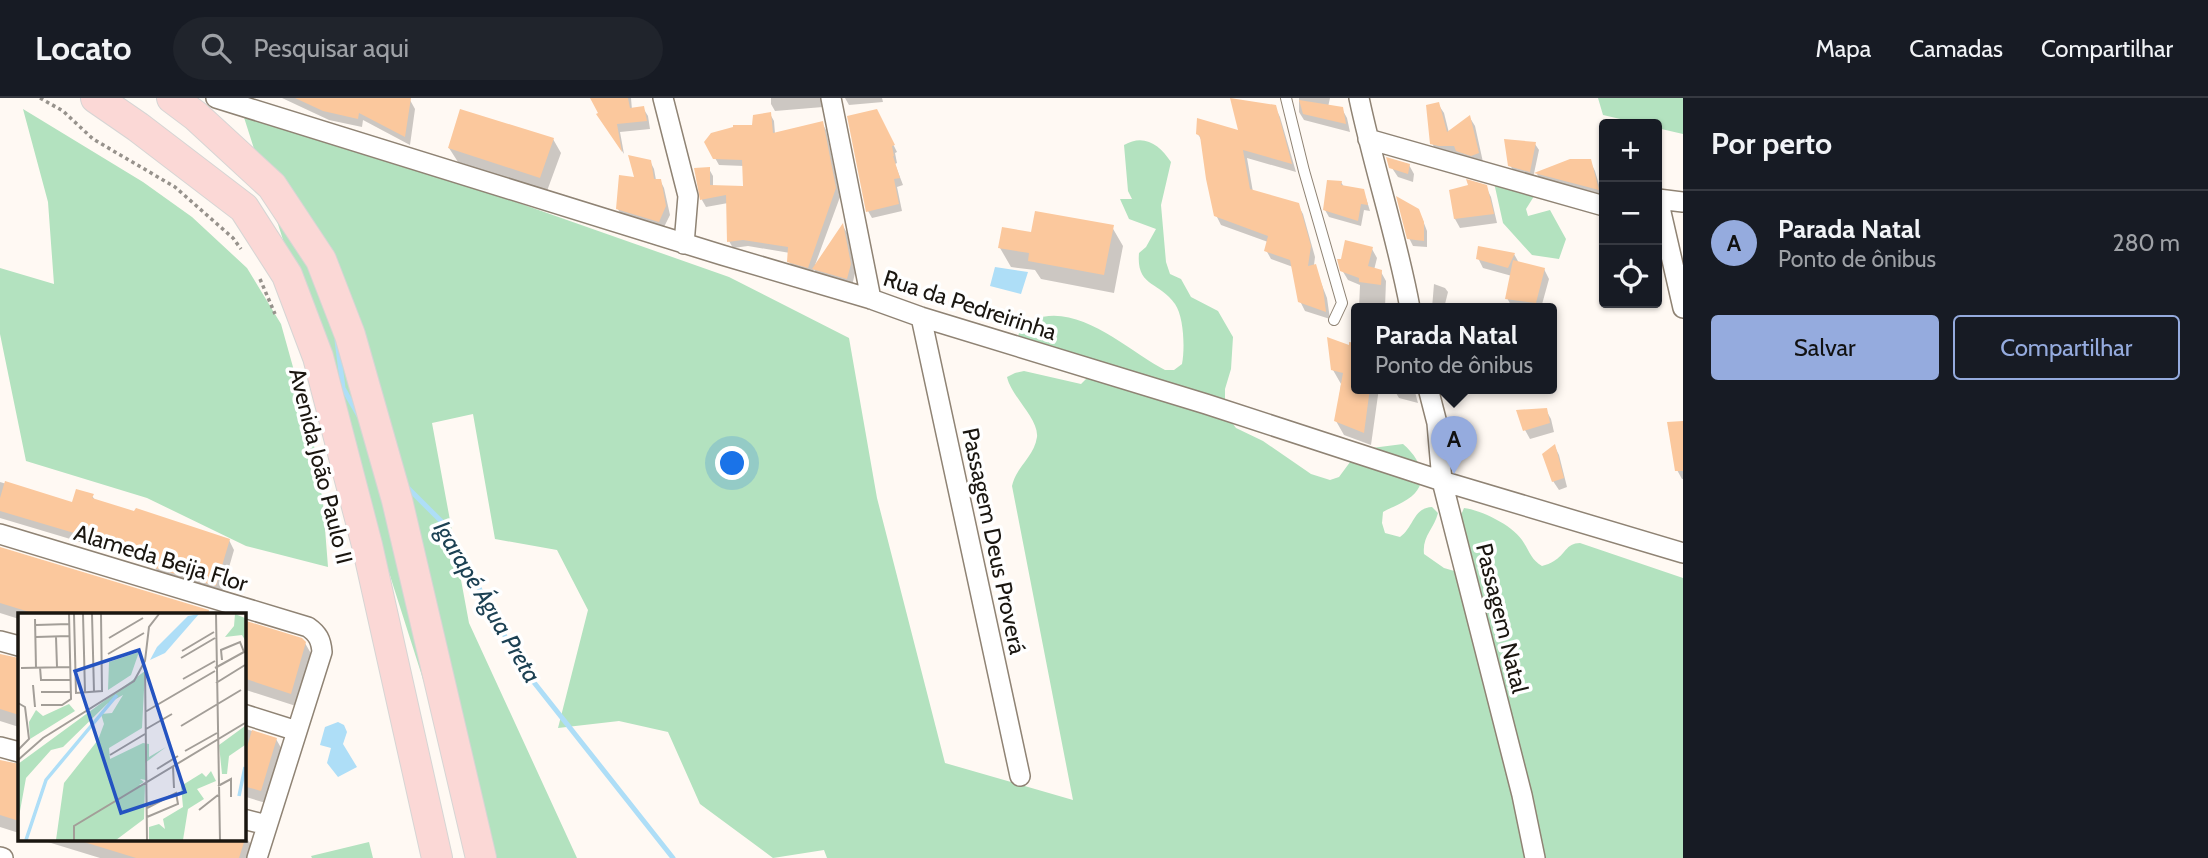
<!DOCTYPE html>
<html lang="pt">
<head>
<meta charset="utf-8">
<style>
	:root { --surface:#171b24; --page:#20242c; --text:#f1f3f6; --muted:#9ea1a6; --line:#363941; --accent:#95abde }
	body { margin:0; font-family:Cabin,sans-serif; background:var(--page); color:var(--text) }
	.controls { position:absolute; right:21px; top:21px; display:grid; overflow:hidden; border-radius:7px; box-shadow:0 2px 5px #0004 }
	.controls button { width:63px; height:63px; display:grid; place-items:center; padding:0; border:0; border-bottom:2px solid var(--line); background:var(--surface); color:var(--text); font:35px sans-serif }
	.you { position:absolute; left:733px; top:366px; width:24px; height:24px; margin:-18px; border:5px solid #fff; border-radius:50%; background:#1a73e8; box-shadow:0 0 0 10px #1a73e833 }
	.badge { display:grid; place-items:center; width:46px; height:46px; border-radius:50%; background:var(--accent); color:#111; font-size:23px; font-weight:700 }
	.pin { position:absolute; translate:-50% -58px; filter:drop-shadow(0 2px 4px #0008) }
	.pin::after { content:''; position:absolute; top:37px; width:24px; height:21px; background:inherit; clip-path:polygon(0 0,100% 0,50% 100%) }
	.popup { position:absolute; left:1351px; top:205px; width:206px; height:91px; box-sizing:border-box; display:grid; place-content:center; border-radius:7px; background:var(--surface); filter:drop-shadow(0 2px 5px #0005); font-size:23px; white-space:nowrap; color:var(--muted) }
	.popup b { font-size:26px; color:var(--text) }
	.popup::after { content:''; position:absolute; left:50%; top:100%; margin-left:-14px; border:14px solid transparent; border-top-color:var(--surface) }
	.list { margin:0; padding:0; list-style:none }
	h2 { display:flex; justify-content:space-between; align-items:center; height:91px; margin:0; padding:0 28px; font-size:30px }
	h2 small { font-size:23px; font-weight:400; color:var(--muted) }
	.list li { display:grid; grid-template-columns:46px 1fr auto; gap:21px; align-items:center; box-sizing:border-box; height:105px; padding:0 28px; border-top:2px solid var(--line) }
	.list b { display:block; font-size:26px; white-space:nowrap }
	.list p { margin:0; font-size:23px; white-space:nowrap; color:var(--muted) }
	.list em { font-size:23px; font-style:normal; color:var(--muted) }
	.actions { display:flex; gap:14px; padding:21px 28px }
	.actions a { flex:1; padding:16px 0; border:2px solid var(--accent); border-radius:7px; text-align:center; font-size:24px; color:var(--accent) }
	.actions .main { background:var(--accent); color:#111 }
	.icon { flex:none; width:38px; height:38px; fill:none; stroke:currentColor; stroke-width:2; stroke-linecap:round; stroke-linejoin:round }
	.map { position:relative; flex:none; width:1683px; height:760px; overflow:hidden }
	header { display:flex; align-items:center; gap:42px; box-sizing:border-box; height:98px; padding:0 35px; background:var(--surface); border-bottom:2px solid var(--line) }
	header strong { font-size:33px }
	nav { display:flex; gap:38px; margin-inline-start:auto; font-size:24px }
	.search { width:490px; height:63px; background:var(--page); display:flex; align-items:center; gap:18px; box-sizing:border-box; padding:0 24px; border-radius:38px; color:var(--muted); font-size:26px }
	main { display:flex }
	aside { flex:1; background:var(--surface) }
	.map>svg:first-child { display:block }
	.green { fill:#b3e2bf }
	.water { fill:#aedef7 }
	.shadow { fill:#0003 }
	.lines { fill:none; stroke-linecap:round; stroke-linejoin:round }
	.stream { stroke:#aedef7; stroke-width:5 }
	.building { fill:#fbc89d }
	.lane-casing { stroke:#8f8374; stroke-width:12 }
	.street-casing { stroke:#8f8374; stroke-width:22 }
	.primary-casing { stroke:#d6d5d4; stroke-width:32 }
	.path { stroke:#97928c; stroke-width:3.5; stroke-dasharray:3.5 3.5; stroke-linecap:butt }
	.lane { stroke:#fff; stroke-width:10 }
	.street { stroke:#fff; stroke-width:19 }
	.primary { stroke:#fbd8d6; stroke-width:30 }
	.labels { text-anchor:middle; stroke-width:7; stroke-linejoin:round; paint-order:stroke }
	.street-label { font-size:23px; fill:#1a1610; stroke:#fff }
	.water-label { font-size:24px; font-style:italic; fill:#1c4153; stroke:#fff }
	.inset-river { fill:none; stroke:#aedef7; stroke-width:3.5 }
	.inset-road { fill:none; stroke:#a39e98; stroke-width:2 }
	.view { fill:#2453c1; fill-opacity:0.15; stroke:#2453c1; stroke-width:3.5 }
	.inset-edge { fill:none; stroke:#1a1610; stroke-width:3.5 }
</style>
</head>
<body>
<header>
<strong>Locato</strong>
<div class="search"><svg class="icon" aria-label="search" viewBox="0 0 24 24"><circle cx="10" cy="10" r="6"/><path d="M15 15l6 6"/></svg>Pesquisar aqui</div>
<nav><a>Mapa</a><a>Camadas</a><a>Compartilhar</a></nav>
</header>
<main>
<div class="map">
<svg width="1683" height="760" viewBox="0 0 1683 760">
	<rect width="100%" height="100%" fill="#fff9f3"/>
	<path class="green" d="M 1598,0 L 1683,0 L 1683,36 L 1657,30 L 1657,26 L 1642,26 L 1603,17 Z
		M 241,10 L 252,11 L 729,179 L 849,240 L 877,400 L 945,665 L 1073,702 L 1012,388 C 1016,369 1034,359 1037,339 C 1039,321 1011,298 1007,279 L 1015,275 L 1024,273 L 1081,286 L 1087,280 L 1018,247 C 1017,234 1021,227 1033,222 C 1078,203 1129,254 1165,272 L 1174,272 L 1182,266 C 1185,251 1184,219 1175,206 C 1159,183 1136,189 1139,155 L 1146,149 L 1156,131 L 1129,121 L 1120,101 L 1132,101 L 1128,93 L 1124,47 C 1144,35 1160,47 1171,64 L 1161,107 L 1166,164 L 1170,176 L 1181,181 L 1191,199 L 1218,213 L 1233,239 L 1231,271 L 1225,291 L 1225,301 L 1230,322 L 1236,330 L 1263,343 L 1311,376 L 1330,382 L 1339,379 L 1356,356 L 1364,351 L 1403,346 C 1423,363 1432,389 1403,404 C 1396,408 1390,410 1383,414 L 1382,425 L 1385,435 L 1400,439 C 1414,429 1413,410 1432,409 L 1438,415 C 1434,431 1422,438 1424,456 L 1444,470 L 1468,477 L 1474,472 L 1461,417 L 1464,410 C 1481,412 1512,427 1522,442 C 1529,452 1531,462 1542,468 C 1546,467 1551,465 1554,463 C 1565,457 1566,445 1580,445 L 1683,480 L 1683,760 L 827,760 L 824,752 L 773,760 L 700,706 L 668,634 L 619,623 L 558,630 L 588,512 L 557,452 L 495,441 L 473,316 L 432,325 L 469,525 L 577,760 L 480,760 Z
		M 23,11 L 143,84 L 192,119 L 247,170 L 281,226 L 313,341 L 323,405 L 328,469 L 246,448 L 147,400 L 26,363 L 0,236 L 0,170 L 54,186 L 48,104 Z
		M 1493,80 L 1536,95 L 1526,111 L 1528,118 L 1550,112 L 1566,141 L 1559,161 L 1532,157 L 1503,125 Z
		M 369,744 L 373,760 L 312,760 L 311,758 Z"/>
	<path class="water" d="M 995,169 L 1028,174 L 1021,196 L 990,188 Z
		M 338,624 L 344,627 L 347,634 L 343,646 L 357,669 L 338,679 L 327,665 L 331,650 L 320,647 L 325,629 Z"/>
	<path class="shadow" d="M 282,0 L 404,0 L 410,2 L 415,11 L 410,47 L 363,22 L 362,29 L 329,22 Z
		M 593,0 L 631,0 L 632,12 L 643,10 L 648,18 L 650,31 L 620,34 L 624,56 L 603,24 Z
		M 771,0 L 825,0 L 823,9 L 775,13 L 771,6 Z
		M 845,0 L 882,0 L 883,4 L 849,7 Z
		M 1299,0 L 1330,0 L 1328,9 L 1342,11 L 1347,20 L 1350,34 L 1304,22 L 1299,14 Z
		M 1438,6 L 1444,15 L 1449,35 L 1470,20 L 1475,28 L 1483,64 L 1463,62 L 1460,56 L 1437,55 L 1432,45 Z
		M 1275,9 L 1280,19 L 1296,74 L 1247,60 L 1253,94 L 1298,107 L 1303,116 L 1315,159 L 1314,167 L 1327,200 L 1330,221 L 1305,213 L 1300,203 L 1293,169 L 1271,161 L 1266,152 L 1268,144 L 1221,127 L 1216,117 L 1203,45 L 1198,36 L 1240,34 Z
		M 770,16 L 774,23 L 775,36 L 822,25 L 826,32 L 840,99 L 815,167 L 843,128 L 847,135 L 855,175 L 852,188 L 818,179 L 814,171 L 812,176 L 793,171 L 789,163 L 790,155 L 748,148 L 733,150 L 729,143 L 728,105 L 706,109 L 702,102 L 709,71 L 713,78 L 713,89 L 745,90 L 744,68 L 719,67 L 706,44 L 754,28 Z
		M 880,20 L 897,54 L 895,55 L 897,65 L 895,66 L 903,87 L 897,89 L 902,113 L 872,120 L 868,113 Z
		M 553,41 L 561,55 L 547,93 L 458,64 L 449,50 Z
		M 1535,46 L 1539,52 L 1533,80 L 1514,74 L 1510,67 Z
		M 650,63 L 654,71 L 656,82 L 660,82 L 664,90 L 670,117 L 663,131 L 622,119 L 618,111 Z
		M 1570,63 L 1590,63 L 1595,73 L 1603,100 L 1541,84 L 1537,76 Z
		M 1409,67 L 1414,76 L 1413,84 L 1398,79 L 1392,70 Z
		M 1341,84 L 1344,89 L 1362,93 L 1366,100 L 1370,113 L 1364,112 L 1361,128 L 1329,119 L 1325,112 Z
		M 1486,89 L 1491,99 L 1497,125 L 1460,130 L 1455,121 L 1451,93 Z
		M 1422,120 L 1427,133 L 1427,149 L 1413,148 L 1409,140 Z
		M 1112,129 L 1123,148 L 1114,195 L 1041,181 L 1035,172 L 1011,169 L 1000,150 L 1033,136 Z
		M 1372,151 L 1377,160 L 1374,172 L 1381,174 L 1386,183 L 1385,210 L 1359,210 L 1360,187 L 1348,182 L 1342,172 Z
		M 1514,156 L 1519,165 L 1544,171 L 1549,181 L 1541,210 L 1512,209 L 1507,200 L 1512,178 L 1483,170 L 1478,160 Z
		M 1434,186 L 1445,190 L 1448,194 L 1444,210 L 1432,210 Z
		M 1356,251 L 1356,290 L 1379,290 L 1371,347 L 1344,337 L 1336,323 L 1341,286 L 1333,272 Z
		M 1393,290 L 1414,290 L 1418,305 L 1399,300 Z
		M 1546,312 L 1551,321 L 1554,334 L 1530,341 L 1525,332 Z
		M 1683,324 L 1683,381 L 1682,381 L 1677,372 L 1669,325 Z
		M 1555,349 L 1559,357 L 1567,389 L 1559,392 L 1553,383 Z
		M 0,384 L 73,406 L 92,398 L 96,403 L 229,442 L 234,452 L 221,497 L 159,478 L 154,466 L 0,420 Z
		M 0,451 L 219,517 L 19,517 L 19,521 L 0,515 Z
		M 243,524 L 305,545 L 313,559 L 299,609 L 243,591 Z
		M 0,557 L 19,561 L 19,629 L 0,623 Z
		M 243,630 L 276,641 L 284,655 L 269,706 L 243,698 Z
		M 0,663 L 19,666 L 19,735 L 0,729 Z
		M 243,736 L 254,750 L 251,760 L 100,760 L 38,741 L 243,741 Z"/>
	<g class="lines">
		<path class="stream" d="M 337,242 L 343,290 L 359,318
			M 405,387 L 445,427 L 521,568 L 673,760"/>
	</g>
	<path class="building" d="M 295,0 L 411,0 L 405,39 L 359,15 L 358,21 L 323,13 Z
		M 590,0 L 628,0 L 630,10 L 644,8 L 647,23 L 617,26 L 622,54 L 596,16 L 598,15 Z
		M 1230,0 L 1276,7 L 1292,66 L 1243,52 L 1250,91 L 1299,105 L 1311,148 L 1308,168 L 1316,166 L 1323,190 L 1326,214 L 1298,204 L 1290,162 L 1264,153 L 1268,138 L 1214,118 L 1206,81 L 1200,38 L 1196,36 L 1197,20 L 1238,32 Z
		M 1299,2 L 1343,9 L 1346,26 L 1303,16 Z
		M 1439,4 L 1447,34 L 1470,17 L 1479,55 L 1471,58 L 1456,53 L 1454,48 L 1439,48 L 1430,46 L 1426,7 Z
		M 460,11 L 554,40 L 540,80 L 448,50 Z
		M 877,11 L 895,47 L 892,48 L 894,58 L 893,58 L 900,80 L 894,81 L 899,106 L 866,114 L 847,18 Z
		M 771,14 L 773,35 L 823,23 L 836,90 L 808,170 L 787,164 L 788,149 L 743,142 L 727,144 L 726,97 L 700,102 L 694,70 L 710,69 L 710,87 L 743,88 L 742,62 L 713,61 L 704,44 L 711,35 L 733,29 L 733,27 L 752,27 L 753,17 Z
		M 1504,41 L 1536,44 L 1530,74 L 1508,68 Z
		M 628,57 L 651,62 L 654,81 L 661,81 L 666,108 L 659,124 L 616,111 L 619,77 L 634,79 Z
		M 1386,59 L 1410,66 L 1408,76 L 1389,70 Z
		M 1570,61 L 1591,61 L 1599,92 L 1534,75 Z
		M 1466,81 L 1487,87 L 1494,116 L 1454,121 L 1449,92 L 1468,87 Z
		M 1327,82 L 1342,83 L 1341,87 L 1364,91 L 1368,107 L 1361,106 L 1358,123 L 1323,112 Z
		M 1396,98 L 1419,111 L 1424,124 L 1424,143 L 1407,141 Z
		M 1035,113 L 1114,127 L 1104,177 L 1028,163 L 1029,155 L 998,150 L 1002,129 L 1031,134 Z
		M 843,125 L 851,166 L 847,181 L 812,171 Z
		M 1345,142 L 1373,149 L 1368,168 L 1382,172 L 1381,187 L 1359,184 L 1359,180 L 1340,173 L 1337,161 L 1341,161 Z
		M 1478,148 L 1515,155 L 1508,170 L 1476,161 Z
		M 1513,162 L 1545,170 L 1536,205 L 1505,201 Z
		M 1327,239 L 1349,247 L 1349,244 L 1356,245 L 1356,290 L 1370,290 L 1364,335 L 1334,323 L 1343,275 L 1331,272 Z
		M 1547,310 L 1550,325 L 1523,333 L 1516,312 Z
		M 1683,323 L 1683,373 L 1675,373 L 1667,324 Z
		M 1555,346 L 1564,380 L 1552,384 L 1542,356 Z
		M 5,383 L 72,404 L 76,391 L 94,396 L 92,400 L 134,413 L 136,410 L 230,441 L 216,488 L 152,469 L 155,459 L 0,413 L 0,400 Z
		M 0,449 L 209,512 L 208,517 L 39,517 L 0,505 Z
		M 243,522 L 302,540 L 306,544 L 291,596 L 243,580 Z
		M 0,556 L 19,560 L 19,617 L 0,611 Z
		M 252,632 L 277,640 L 261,693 L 243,688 L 243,663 Z
		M 0,662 L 19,666 L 19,723 L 0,717 Z
		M 84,741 L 245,741 L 239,760 L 136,760 L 84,744 Z"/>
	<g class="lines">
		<g class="lane-casing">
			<path id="lane" d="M 1286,0 L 1304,73 L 1342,205 L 1334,222"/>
		</g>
		<g class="street-casing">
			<path id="street" d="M 216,0 L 722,157 L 871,201 L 921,219 L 1206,306 L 1442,383 L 1683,455
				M 663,0 L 688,98 L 684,146
				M 831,0 L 871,201
				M 1359,0 C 1374,71 1397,139 1410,210
				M 1368,41 L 1604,108
				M 1683,104 L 1658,101 L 1683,210
				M 921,219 L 1020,678
				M 1428,290 L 1437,325 L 1442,383 L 1522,697 L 1535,760
				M 0,436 L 308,529 C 318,536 321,542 322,554 L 257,760
				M 0,543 L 19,548
				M 243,616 L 297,633
				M 0,649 L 19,654
				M 243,721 L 267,727
				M 0,759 L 3,760"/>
		</g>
		<g class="primary-casing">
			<path id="primary" d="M 96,0 L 138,29 L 244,110 L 287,177 L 318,259 L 367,447 L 437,760
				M 172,0 L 196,18 L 272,88 L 321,162 L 350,237 L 397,402 L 481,760"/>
		</g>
		<path class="path" d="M 40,0 L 63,13 L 93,41 L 175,89 L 233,140 L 241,151
			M 260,181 L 275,216"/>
		<use href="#lane" class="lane"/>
		<use href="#street" class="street"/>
		<use href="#primary" class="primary"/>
	</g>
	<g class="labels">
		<g class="street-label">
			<text transform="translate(970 207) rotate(18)" y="8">Rua da Pedreirinha</text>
			<text transform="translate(321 368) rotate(76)" y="8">Avenida João Paulo II</text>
			<text transform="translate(994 443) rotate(78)" y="8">Passagem Deus Proverá</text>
			<text transform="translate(161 460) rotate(17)" y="8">Alameda Beija Flor</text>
			<text transform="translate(1502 520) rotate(76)" y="8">Passagem Natal</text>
		</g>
		<g class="water-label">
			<text transform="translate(487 504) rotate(59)" y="8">Igarapé Água Preta</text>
		</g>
	</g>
	<g transform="translate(18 515)">
		<rect width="228" height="228" fill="#fff9f3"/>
		<path d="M 217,1 L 227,5 L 227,27 L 224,22 L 207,24 L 216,13 ZM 121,39 L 113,62 L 90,77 L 91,49 ZM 127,58 L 124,115 L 91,135 L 92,146 L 125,130 L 131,131 L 131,144 L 148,134 L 127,150 L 128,167 L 122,166 L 126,169 L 121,172 L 127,172 L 126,206 L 98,227 L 38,227 L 46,170 L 80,127 L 86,111 L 83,101 L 94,100 L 105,82 L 89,91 L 45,134 L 33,137 L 8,165 L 0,209 L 0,151 ZM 51,91 L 57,98 L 12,126 L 11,109 L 18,97 L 25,103 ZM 227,113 L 227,132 L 211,143 L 209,161 L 204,161 L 201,132 ZM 193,158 L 198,168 L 179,176 L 186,186 L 170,196 L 165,227 L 131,227 L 131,214 L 141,211 L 147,216 L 145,206 L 165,194 L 163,173 L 184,160 L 188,164 Z" fill="#b3e2bf"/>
		<path d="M 181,1 L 147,40 L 132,47 L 139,34 L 170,3 Z" fill="#aedef7"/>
		<path class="inset-river" d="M 221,183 L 227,154M 8,227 L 28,167 L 99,82"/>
		<path class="inset-road" d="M 56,1 L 58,80 L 84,78 L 83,1M 65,1 L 67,79M 74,1 L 76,79M 198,1 L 202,227M 17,6 L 18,55M 18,12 L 51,11M 18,24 L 51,23M 38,24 L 39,54M 91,25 L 125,5M 164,38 L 196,19M 90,41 L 126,20M 163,45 L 197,25M 127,53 L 129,227M 22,54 L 23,67 L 53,67M 3,55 L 52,54M 197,55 L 226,39 L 222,29 L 203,37 L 204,47M 165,66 L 197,48M 198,70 L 227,52M 15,72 L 17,94M 23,79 L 53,79M 0,90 L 7,94 L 11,126 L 0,137M 23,92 L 44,92 L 53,86 L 51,1M 127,99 L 197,58M 163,113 L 223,77M 128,116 L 154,101M 167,138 L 199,120M 92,142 L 127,121M 0,147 L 25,125 L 116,68 L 127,48 L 131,14 L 141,1M 155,154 L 156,175M 139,156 L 160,143M 200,173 L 213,166 L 213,184M 181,197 L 200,182M 129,204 L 160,191 L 158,180 L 129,195M 56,227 L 56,213 L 227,110"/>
		<path class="view" d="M 121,37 L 167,179 L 103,200 L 57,58 Z"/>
		<rect width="228" height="228" class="inset-edge"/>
	</g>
</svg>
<div class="controls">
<button>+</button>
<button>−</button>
<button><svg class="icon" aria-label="locate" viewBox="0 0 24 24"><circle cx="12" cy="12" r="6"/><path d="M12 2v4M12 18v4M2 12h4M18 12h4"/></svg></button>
</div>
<div class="you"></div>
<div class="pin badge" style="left:1454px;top:376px">A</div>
<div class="popup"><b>Parada Natal</b>Ponto de ônibus</div>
</div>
<aside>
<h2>Por perto<small></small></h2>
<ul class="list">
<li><span class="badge">A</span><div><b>Parada Natal</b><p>Ponto de ônibus</p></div><em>280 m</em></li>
</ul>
<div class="actions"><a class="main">Salvar</a><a>Compartilhar</a></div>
</aside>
</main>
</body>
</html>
